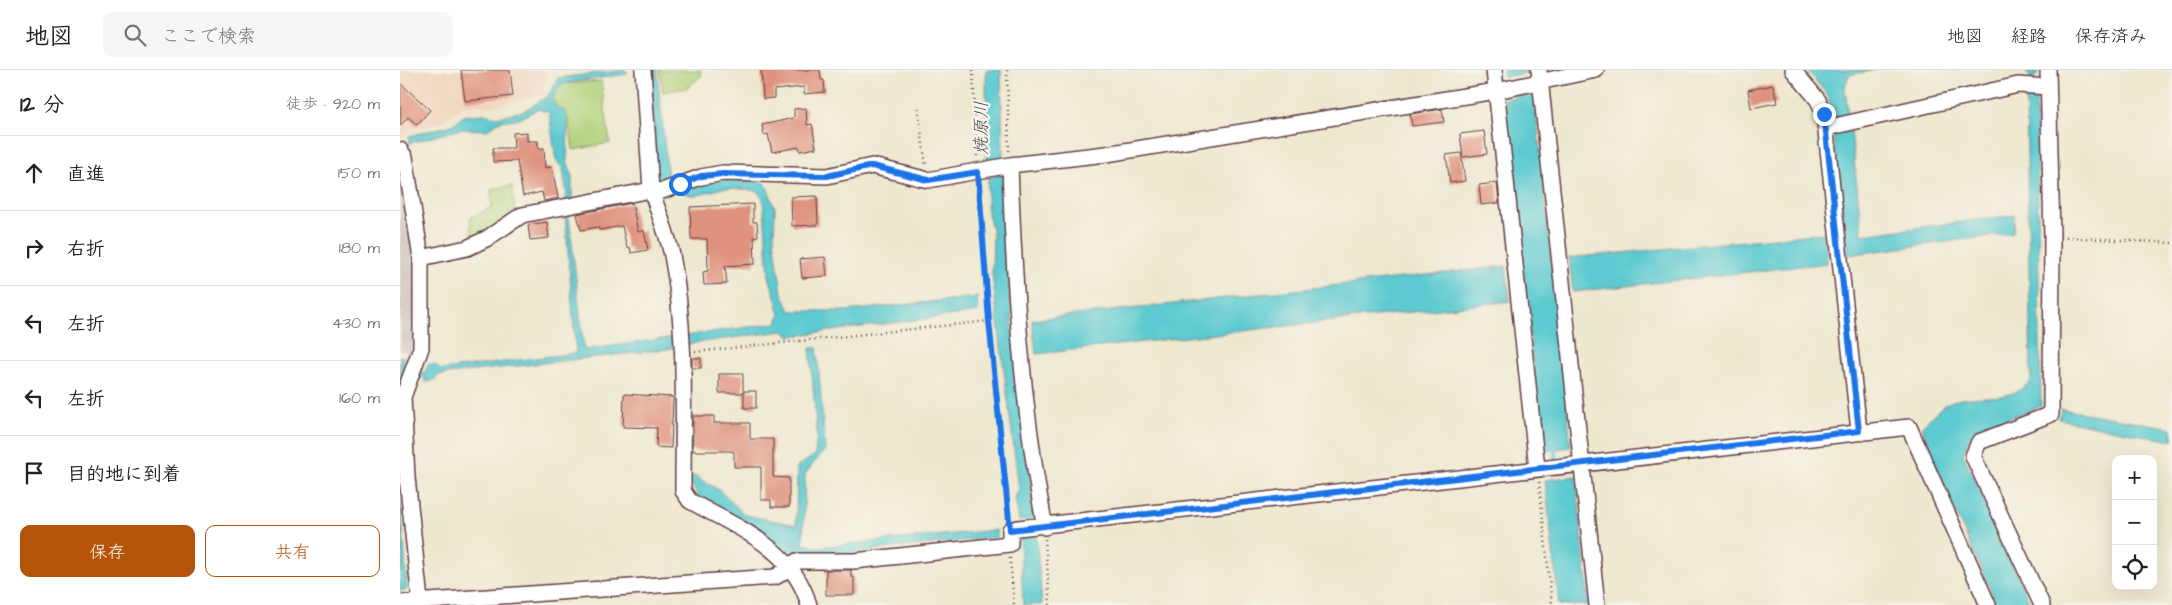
<!DOCTYPE html>
<html lang="ja">
<head>
<meta charset="utf-8">
<style>
	:root { --surface:#fff; --page:#f6f6f6; --text:#202124; --muted:#757577; --line:#e0e0e0; --accent:#b45309 }
	body { margin:0; font-family:"Architects Daughter","Klee One",sans-serif; background:var(--page); color:var(--text) }
	.controls { position:absolute; right:15px; bottom:15px; display:grid; overflow:hidden; border-radius:10px; box-shadow:0 5px 20px #0002 }
	.controls button { width:45px; height:45px; display:grid; place-items:center; padding:0; border:0; border-bottom:1px solid var(--line); background:var(--surface); color:var(--text); font:25px sans-serif }
	.stop { position:absolute; width:15px; height:15px; margin:-11px; border:4px solid #1a73e8; border-radius:50%; background:#fff }
	.stop.end { background:#1a73e8; border-color:#fff; box-shadow:0 1px 5px #0008 }
	.list { margin:0; padding:0; list-style:none }
	h2 { display:flex; justify-content:space-between; align-items:center; height:65px; margin:0; padding:0 20px; font-size:21px }
	h2 small { font-size:16px; font-weight:400; color:var(--muted) }
	.list li { display:grid; grid-template-columns:32px 1fr auto; gap:15px; align-items:center; box-sizing:border-box; height:75px; padding:0 20px; border-top:1px solid var(--line) }
	.list b { display:block; font-size:19px; white-space:nowrap }
	.list em { font-size:16px; font-style:normal; color:var(--muted) }
	.actions { display:flex; gap:10px; padding:15px 20px }
	.actions a { flex:1; padding:11px 0; border:1px solid var(--accent); border-radius:10px; text-align:center; font-size:18px; color:var(--accent) }
	.actions .main { background:var(--accent); color:#fff }
	.icon { flex:none; width:28px; height:28px; fill:none; stroke:currentColor; stroke-width:2; stroke-linecap:round; stroke-linejoin:round }
	.map { position:relative; flex:none; width:1772px; height:535px; overflow:hidden }
	header { display:flex; align-items:center; gap:30px; box-sizing:border-box; height:70px; padding:0 25px; background:var(--surface); border-bottom:1px solid var(--line) }
	header strong { font-size:24px }
	nav { display:flex; gap:28px; margin-inline-start:auto; font-size:18px }
	.search { width:350px; height:45px; background:var(--page); display:flex; align-items:center; gap:12px; box-sizing:border-box; padding:0 18px; border-radius:10px; color:var(--muted); font-size:19px }
	main { display:flex }
	aside { flex:1; background:var(--surface) }
	.map>svg:first-child { display:block }
	.built { fill:#f1d5bd }
	.industrial { fill:#cec1ba }
	.green { fill:#b1d37b; stroke:#7e7953 }
	.water { fill:#5ccad0; stroke:#53747e }
	.lines { fill:none; stroke-linecap:round; stroke-linejoin:round }
	.stream { stroke:#5ccad0; stroke-width:4 }
	.building { fill:#df927d }
	.minor-casing { stroke:#633d44; stroke-width:18 }
	.path { stroke:#633d44; stroke-width:2.5; stroke-dasharray:1 4; stroke-linecap:butt }
	.minor { stroke:#fff; stroke-width:15 }
	.route { stroke:#1a73e8; stroke-width:6 }
	.labels { text-anchor:middle; stroke-width:4.5; stroke-linejoin:round; paint-order:stroke }
	.water-label { font-size:18px; font-style:italic; fill:#4f525d; stroke:#f7f3e8 }
</style>
</head>
<body>
<header>
<strong>地図</strong>
<div class="search"><svg class="icon" aria-label="search" viewBox="0 0 24 24"><circle cx="10" cy="10" r="6"/><path d="M15 15l6 6"/></svg>ここで検索</div>
<nav><a>地図</a><a>経路</a><a>保存済み</a></nav>
</header>
<main>
<aside>
<h2>12 分<small>徒歩 · 920 m</small></h2>
<ul class="list">
<li><svg class="icon" aria-label="ahead" viewBox="0 0 24 24"><path d="M12 20V5M6 11l6-6 6 6"/></svg><div><b>直進</b></div><em>150 m</em></li>
<li><svg class="icon" aria-label="right" viewBox="0 0 24 24"><path d="M7 20v-9h11M14 6l5 5-5 5"/></svg><div><b>右折</b></div><em>180 m</em></li>
<li><svg class="icon" aria-label="left" viewBox="0 0 24 24"><path d="M17 20v-9H6M10 6l-5 5 5 5"/></svg><div><b>左折</b></div><em>430 m</em></li>
<li><svg class="icon" aria-label="left" viewBox="0 0 24 24"><path d="M17 20v-9H6M10 6l-5 5 5 5"/></svg><div><b>左折</b></div><em>160 m</em></li>
<li><svg class="icon" aria-label="arrive" viewBox="0 0 24 24"><path d="M6 21V4h12l-3 4 3 4H6"/></svg><div><b>目的地に到着</b></div></li>
</ul>
<div class="actions"><a class="main">保存</a><a>共有</a></div>
</aside>
<div class="map">
<svg width="1772" height="535" viewBox="0 0 1772 535">
	<rect width="100%" height="100%" fill="#f7f3e8"/>
	<filter id="ink" filterUnits="userSpaceOnUse"><feTurbulence type="fractalNoise" baseFrequency=".02" numOctaves="2"/><feDisplacementMap in="SourceGraphic" scale="10" xChannelSelector="R" yChannelSelector="G"/><feConvolveMatrix kernelMatrix="1 2 1 2 8 2 1 2 1" color-interpolation-filters="sRGB"/></filter>
	<filter id="wash" filterUnits="userSpaceOnUse"><feTurbulence type="fractalNoise" baseFrequency=".0096" numOctaves="4" result="noise"/><feDisplacementMap in="SourceGraphic" scale="20" xChannelSelector="R" yChannelSelector="G"/><feGaussianBlur stdDeviation="1.12" result="paint"/><feColorMatrix in="noise" values="0 0 0 0 0 0 0 0 0 0 0 0 0 0 0 0 0 1.4 0 .05"/><feComposite in="paint" operator="in"/></filter>
	<g filter="url(#wash)">
		<rect width="100%" height="100%" fill="#eee8cf"/>
		<path class="built" d="M 0,0 L 147,0 L 147,4 L 143,25 L 94,36 L 65,35 L 40,53 L 14,59 L 0,69 Z"/>
		<path class="industrial" d="M 0,92 L 19,194 L 13,285 L 0,280 Z"/>
		<path class="green" d="M 259,0 L 301,0 L 301,6 L 287,18 L 263,22 Z
			M 201,11 L 210,73 L 173,80 C 170,63 171,45 155,36 L 152,29 L 160,14 Z
			M 112,115 L 115,144 L 72,171 L 70,148 L 92,137 L 91,120 Z"/>
		<path class="water" d="M 226,0 L 227,4 L 161,14 L 152,28 L 155,36 L 164,41 L 168,50 L 167,91 L 172,104 L 172,129 L 168,139 L 184,280 L 377,253 L 380,244 L 369,206 L 363,127 L 356,121 L 341,119 L 323,118 L 295,126 L 274,121 C 304,113 335,104 366,114 L 375,138 L 374,169 L 382,223 L 390,241 L 446,241 L 577,227 L 578,242 L 391,266 L 383,261 L 295,273 L 267,279 L 39,305 L 33,311 L 25,312 L 25,307 L 1,309 L 0,311 L 0,286 L 5,288 L 3,300 L 8,303 L 25,302 L 29,294 L 36,295 L 41,300 L 176,283 L 164,132 L 167,125 L 163,98 L 156,91 L 149,42 L 137,39 L 122,48 L 100,51 L 87,60 L 61,59 L 10,73 L 9,66 L 52,55 L 64,46 L 84,44 L 97,47 L 124,41 L 148,26 L 158,8 Z
			M 250,0 L 257,0 L 268,110 L 257,110 Z
			M 586,0 L 601,0 L 603,92 L 587,96 Z
			M 1103,0 L 1131,0 L 1132,2 L 1104,7 Z
			M 1407,0 L 1475,0 L 1449,5 L 1445,17 L 1448,46 L 1433,49 L 1428,26 Z
			M 1627,0 L 1637,0 L 1637,6 L 1633,7 L 1633,21 L 1636,25 L 1641,336 L 1573,361 L 1563,384 L 1631,535 L 1597,535 L 1533,391 L 1522,356 C 1530,349 1542,334 1553,331 C 1579,323 1611,334 1631,311 L 1626,27 L 1630,21 L 1630,6 L 1627,4 Z
			M 1134,23 L 1171,377 L 1142,381 L 1105,29 Z
			M 1451,61 L 1462,165 L 1615,145 L 1613,163 L 1447,185 L 1433,64 Z
			M 603,104 L 604,155 L 615,286 L 635,449 L 619,451 L 615,428 L 619,419 L 592,204 L 593,164 L 587,139 L 588,107 Z
			M 1426,163 L 1427,193 L 1173,222 L 1169,188 Z
			M 1106,196 L 1110,231 L 636,284 L 632,250 Z
			M 410,278 L 417,278 L 425,380 L 405,404 L 403,474 L 417,477 L 596,460 L 597,467 L 417,486 L 387,481 L 298,426 L 289,409 L 294,406 L 319,420 L 345,445 L 396,455 L 397,397 L 415,385 L 417,367 Z
			M 1661,339 L 1772,358 L 1772,371 L 1659,349 Z
			M 1176,406 L 1189,535 L 1159,535 L 1145,410 Z
			M 0,416 L 7,519 L 0,521 Z
			M 636,465 L 642,535 L 623,535 L 620,466 Z"/>
		<g class="lines">
			<path class="stream" d="M 1154,375 L 1156,393"/>
		</g>
		<g id="blocks">
			<path class="building" d="M 61,0 L 110,0 L 113,26 L 65,31 Z
				M 361,0 L 420,0 L 421,10 L 424,10 L 425,22 L 404,24 L 404,17 L 374,20 L 374,28 L 363,29 Z
				M 0,13 L 30,40 L 17,55 L 8,47 L 0,56 Z
				M 1373,15 L 1377,33 L 1351,38 L 1348,20 Z
				M 406,38 L 407,55 L 412,54 L 416,78 L 400,81 L 399,77 L 372,82 L 368,64 L 364,65 L 362,55 L 394,48 L 394,39 Z
				M 1042,39 L 1044,52 L 1012,56 L 1010,44 Z
				M 1084,61 L 1087,84 L 1063,87 L 1060,64 Z
				M 127,62 L 127,71 L 138,71 L 138,79 L 144,78 L 145,98 L 152,97 L 158,128 L 144,131 L 142,122 L 123,126 L 117,91 L 93,92 L 93,78 L 114,78 L 113,63 Z
				M 1061,83 L 1065,111 L 1050,113 L 1046,85 Z
				M 1097,113 L 1099,133 L 1081,135 L 1079,115 Z
				M 417,126 L 418,155 L 392,156 L 391,127 Z
				M 232,133 L 238,162 L 244,160 L 248,180 L 231,183 L 230,177 L 227,178 L 222,156 L 199,160 L 198,157 L 181,160 L 177,144 Z
				M 353,134 L 353,152 L 357,152 L 358,166 L 354,167 L 355,194 L 325,196 L 327,214 L 304,215 L 303,202 L 308,201 L 307,169 L 291,169 L 290,137 Z
				M 147,152 L 149,168 L 130,170 L 128,155 Z
				M 425,187 L 427,206 L 402,208 L 400,189 Z
				M 292,288 L 301,288 L 301,298 L 292,298 Z
				M 319,304 L 343,304 L 343,323 L 319,323 Z
				M 344,321 L 356,321 L 356,338 L 344,338 Z
				M 224,324 L 273,327 L 271,378 L 256,377 L 257,358 L 223,357 Z
				M 293,346 L 314,346 L 314,353 L 350,353 L 350,369 L 373,369 L 373,407 L 389,408 L 389,437 L 371,437 L 371,430 L 361,430 L 361,397 L 334,397 L 334,382 L 330,381 L 293,381 Z
				M 426,500 L 451,500 L 451,507 L 454,507 L 454,525 L 426,525 Z"/>
		</g>
	</g>
	<g filter="url(#ink)">
		<use href="#blocks" fill-opacity="0" stroke="#633d44" stroke-width="1"/>
		<g class="lines">
			<g class="minor-casing">
				<path id="minor" d="M 243,0 L 251,120 L 262,121 L 301,107 L 323,103 L 427,106 L 472,96 L 528,110 L 610,95 L 706,84 L 1096,21 L 1196,0
					M 1094,0 L 1137,398
					M 1139,0 L 1197,535
					M 1393,0 L 1418,30 L 1424,44 L 1459,361
					M 1426,58 L 1618,15 L 1648,17
					M 0,80 L 5,87 L 21,188
					M 610,95 C 614,216 622,338 645,457
					M 20,531 L 7,407 L 3,327 L 21,278 L 21,188 L 67,178 L 86,169 L 122,145 L 251,120 C 258,141 267,163 272,185 C 287,263 283,342 283,421 L 290,431 C 338,458 393,478 409,535
					M 0,533 L 375,507 C 384,503 389,496 397,491 L 454,491 L 610,474 L 610,460 L 618,458 L 1509,357 L 1588,535
					M 1642,535 L 1573,386 L 1579,372 L 1651,344 L 1652,167 L 1648,0"/>
			</g>
			<path class="path" d="M 573,0 L 577,88
				M 607,0 L 609,81
				M 518,38 L 526,96
				M 578,114 L 589,251 L 608,447
				M 1666,167 L 1772,173
				M 295,282 L 589,251
				M 1139,412 L 1152,535
				M 645,469 L 650,535
				M 610,488 L 614,535"/>
			<use href="#minor" class="minor"/>
		</g>
	</g>
	<g class="lines" filter="url(#ink)">
		<path class="route" d="M 280,114 L 301,106 L 323,104 L 427,106 L 472,96 L 528,110 L 578,102 L 589,251 L 610,460 L 1459,361 L 1424,44"/>
	</g>
	<g class="labels">
		<g class="water-label">
			<text transform="translate(581 58) rotate(-90)" y="6">焼原川</text>
		</g>
	</g>
</svg>
<div class="controls">
<button>+</button>
<button>−</button>
<button><svg class="icon" aria-label="locate" viewBox="0 0 24 24"><circle cx="12" cy="12" r="6"/><path d="M12 2v4M12 18v4M2 12h4M18 12h4"/></svg></button>
</div>
<div class="stop" style="left:280px;top:114px"></div>
<div class="stop end" style="left:1424px;top:44px"></div>
</div>
</main>
</body>
</html>
